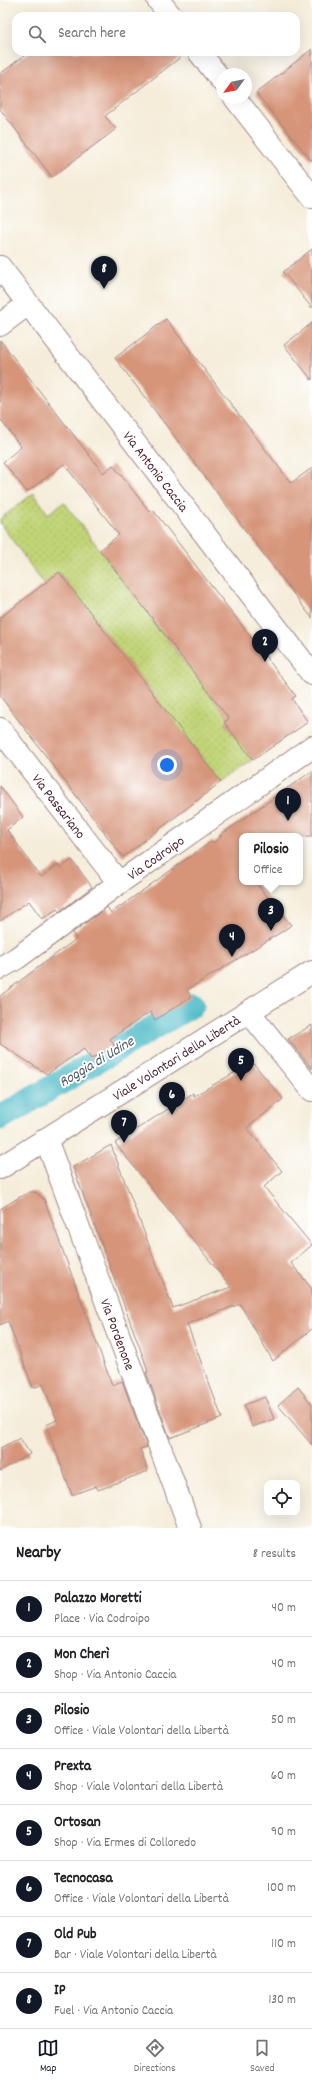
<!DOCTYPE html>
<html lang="en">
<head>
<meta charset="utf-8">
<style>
	:root { --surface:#fff; --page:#f6f6f6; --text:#202124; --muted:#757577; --line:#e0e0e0; --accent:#111827 }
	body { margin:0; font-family:Dekko,sans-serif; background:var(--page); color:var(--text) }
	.controls { position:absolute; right:12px; bottom:12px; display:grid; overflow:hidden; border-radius:8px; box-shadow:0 4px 16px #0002 }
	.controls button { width:36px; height:36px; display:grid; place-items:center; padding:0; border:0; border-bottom:1px solid var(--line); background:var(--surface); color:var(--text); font:20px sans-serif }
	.compass { position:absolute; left:216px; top:68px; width:36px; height:36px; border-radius:50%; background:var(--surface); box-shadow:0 4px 16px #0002; rotate:237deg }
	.you { position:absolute; left:167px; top:765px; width:14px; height:14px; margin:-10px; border:3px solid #fff; border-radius:50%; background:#1a73e8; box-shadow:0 0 0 6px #1a73e833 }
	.badge { display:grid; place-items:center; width:26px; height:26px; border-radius:50%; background:var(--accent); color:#fff; font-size:13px; font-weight:700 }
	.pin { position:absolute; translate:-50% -33px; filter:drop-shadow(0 1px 2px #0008) }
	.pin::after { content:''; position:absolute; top:21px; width:14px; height:12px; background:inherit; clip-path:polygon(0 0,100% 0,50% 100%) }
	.popup { position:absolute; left:239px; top:833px; width:64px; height:52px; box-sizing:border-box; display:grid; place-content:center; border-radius:8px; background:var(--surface); filter:drop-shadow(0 1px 3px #0005); font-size:13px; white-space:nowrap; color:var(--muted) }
	.popup b { font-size:15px; color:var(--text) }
	.popup::after { content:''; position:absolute; left:50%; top:100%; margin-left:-8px; border:8px solid transparent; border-top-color:var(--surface) }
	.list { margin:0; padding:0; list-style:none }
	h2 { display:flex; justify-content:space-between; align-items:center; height:52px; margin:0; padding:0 16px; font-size:17px }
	h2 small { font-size:13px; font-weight:400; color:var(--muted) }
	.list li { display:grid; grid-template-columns:26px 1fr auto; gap:12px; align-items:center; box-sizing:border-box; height:56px; padding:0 16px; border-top:1px solid var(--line) }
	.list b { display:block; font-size:15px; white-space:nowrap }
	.list p { margin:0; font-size:13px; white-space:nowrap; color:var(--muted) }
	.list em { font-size:13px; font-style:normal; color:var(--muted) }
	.icon { flex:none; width:22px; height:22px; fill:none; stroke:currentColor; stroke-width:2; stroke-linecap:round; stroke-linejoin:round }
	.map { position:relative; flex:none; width:312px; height:1528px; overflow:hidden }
	.search { position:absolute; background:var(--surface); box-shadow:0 4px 16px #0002; left:12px; right:12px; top:12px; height:44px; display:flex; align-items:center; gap:10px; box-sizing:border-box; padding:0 14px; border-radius:12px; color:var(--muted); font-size:15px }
	.sheet { height:500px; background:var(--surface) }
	nav { display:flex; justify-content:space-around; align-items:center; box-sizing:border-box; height:56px; border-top:1px solid var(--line); background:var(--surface); font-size:11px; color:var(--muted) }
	nav a { display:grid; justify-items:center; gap:2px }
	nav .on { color:var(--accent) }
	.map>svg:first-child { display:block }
	.grass { fill:url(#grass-dots); stroke:#867a51 }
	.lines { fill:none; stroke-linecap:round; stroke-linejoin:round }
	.canal { stroke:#4cb9c6; stroke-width:25 }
	.building { fill:#d69479 }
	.street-casing { stroke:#a08682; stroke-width:24 }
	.primary-casing { stroke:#a08682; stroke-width:24 }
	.street { stroke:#fff; stroke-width:22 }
	.primary { stroke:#fff; stroke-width:22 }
	.labels { text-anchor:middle; stroke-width:4; stroke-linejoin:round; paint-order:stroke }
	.street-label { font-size:14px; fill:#4a1f2b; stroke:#fff }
	.water-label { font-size:15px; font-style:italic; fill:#4b5d69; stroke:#fff }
</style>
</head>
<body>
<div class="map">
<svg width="312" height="1528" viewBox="0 0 312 1528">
	<defs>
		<pattern id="grass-dots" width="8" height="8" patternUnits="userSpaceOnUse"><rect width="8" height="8" fill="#c1d477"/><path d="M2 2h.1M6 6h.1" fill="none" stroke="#a7b667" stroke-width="1.8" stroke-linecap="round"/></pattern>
	</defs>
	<rect width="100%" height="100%" fill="#fff"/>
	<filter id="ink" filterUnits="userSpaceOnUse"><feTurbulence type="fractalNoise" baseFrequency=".025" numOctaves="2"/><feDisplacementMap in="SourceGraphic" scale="8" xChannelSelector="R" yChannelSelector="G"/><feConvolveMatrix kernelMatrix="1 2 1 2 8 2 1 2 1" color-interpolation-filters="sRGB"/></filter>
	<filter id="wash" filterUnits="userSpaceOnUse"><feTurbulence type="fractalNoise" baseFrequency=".012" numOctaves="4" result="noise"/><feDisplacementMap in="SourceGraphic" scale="16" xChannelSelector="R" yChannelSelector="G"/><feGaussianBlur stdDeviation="0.9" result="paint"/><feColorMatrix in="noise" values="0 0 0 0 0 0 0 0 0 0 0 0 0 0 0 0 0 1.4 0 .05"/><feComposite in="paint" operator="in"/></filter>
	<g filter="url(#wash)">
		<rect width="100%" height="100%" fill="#f5edda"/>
		<path class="grass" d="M 34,493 L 48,514 L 64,502 L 136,598 L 145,591 L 161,612 L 152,620 L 188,667 L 198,661 L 206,689 L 229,719 L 224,723 L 253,760 L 221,782 L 59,572 L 44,584 L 0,523 L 0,519 Z"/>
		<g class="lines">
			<path class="canal" d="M 0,1118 L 192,1005"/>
		</g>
		<g id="blocks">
			<path class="building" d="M 312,49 L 312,161 L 256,93 Z
				M 29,52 L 187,52 L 105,116 L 116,129 L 52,177 L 0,109 L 0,74 Z
				M 312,249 L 312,308 L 283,272 Z
				M 166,319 L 291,483 L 312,468 L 312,618 L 115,358 Z
				M 312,323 L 312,380 L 284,345 Z
				M 0,340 L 103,473 L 113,465 L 150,512 L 153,510 L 296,696 L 292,699 L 308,722 L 253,760 L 224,722 L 229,719 L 100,550 L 119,535 L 64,464 L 27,492 L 3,462 L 21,447 L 0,419 Z
				M 59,572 L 221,782 L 123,857 L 0,696 L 0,618 Z
				M 312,771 L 312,836 L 242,836 L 242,882 L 255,882 L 291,925 L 283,931 L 187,990 L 191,997 L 155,1020 L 150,1012 L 110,1039 L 115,1046 L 91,1059 L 84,1049 L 47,1074 L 0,1044 L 0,996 L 76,939 L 72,933 L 107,907 L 111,913 L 212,841 L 213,843 L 222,836 L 219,836 Z
				M 0,786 L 23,817 L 7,830 L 41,877 L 58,865 L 61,868 L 72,860 L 92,887 L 59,912 L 57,909 L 42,919 L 29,901 L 0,921 Z
				M 312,1025 L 312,1069 L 288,1039 Z
				M 254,1064 L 283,1099 L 247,1128 L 282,1171 L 264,1187 L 312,1245 L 291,1263 L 312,1289 L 312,1329 L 273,1361 L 240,1304 L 187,1324 L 222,1418 L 170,1438 L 146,1372 L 148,1372 L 144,1359 L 73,1167 L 111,1145 L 173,1308 L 231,1287 L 115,1143 L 193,1093 L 194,1096 L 246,1066 Z
				M 30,1192 L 35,1192 L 44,1199 L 112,1385 L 122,1381 L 147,1447 L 140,1449 L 148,1471 L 98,1490 L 96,1486 L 72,1495 L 46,1425 L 57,1420 L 43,1384 L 33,1388 L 8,1321 L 0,1325 L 0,1209 L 18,1198 Z
				M 298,1387 L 312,1404 L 312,1445 L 278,1405 Z
				M 265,1397 L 274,1419 L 252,1427 L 244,1405 Z
				M 20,1438 L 30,1454 L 0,1471 L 0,1448 Z"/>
		</g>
	</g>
	<g filter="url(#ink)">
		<use href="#blocks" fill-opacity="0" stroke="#a08682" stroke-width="1"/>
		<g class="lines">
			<g class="street-casing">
				<g id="street">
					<path d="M 158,0 L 171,16"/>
					<path d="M 199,52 L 222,81"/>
					<path d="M 235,98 L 312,197"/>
					<path d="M 0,325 L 28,304"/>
					<path id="s1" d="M 0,729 L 119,883"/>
					<path id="s2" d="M 0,968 L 17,958 L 119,883 L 312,747"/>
					<path d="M 249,1012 L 312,1090"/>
					<path id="s3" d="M 46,1139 L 190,1528"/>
				</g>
			</g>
			<g class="primary-casing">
				<g id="primary">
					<path id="s4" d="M 0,267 L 312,674"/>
					<path id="s5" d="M 0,1168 L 312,972"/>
				</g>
			</g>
			<use href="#street" class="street"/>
			<use href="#primary" class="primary"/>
		</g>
	</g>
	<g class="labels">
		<g class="street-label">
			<text dy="5" stroke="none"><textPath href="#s4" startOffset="257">Via Antonio Caccia</textPath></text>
			<text dy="5" stroke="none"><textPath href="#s1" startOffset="97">Via Passariano</textPath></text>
			<text dy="5" stroke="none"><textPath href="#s2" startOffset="191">Via Codroipo</textPath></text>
			<text dy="5" stroke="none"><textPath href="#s5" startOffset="208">Viale Volontari della Libertà</textPath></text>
			<text dy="5" stroke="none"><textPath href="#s3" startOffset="208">Via Pordenone</textPath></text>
		</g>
		<g class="water-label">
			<text transform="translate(96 1061) rotate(-31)" y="5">Roggia di Udine</text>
		</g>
	</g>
</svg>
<div class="controls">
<button><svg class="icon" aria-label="locate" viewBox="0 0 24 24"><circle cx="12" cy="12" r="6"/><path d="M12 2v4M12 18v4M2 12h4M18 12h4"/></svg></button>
</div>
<svg class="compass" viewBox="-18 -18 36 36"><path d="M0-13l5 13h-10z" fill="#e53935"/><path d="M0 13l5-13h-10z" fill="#757577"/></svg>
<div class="you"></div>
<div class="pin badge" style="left:288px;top:821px">1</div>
<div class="pin badge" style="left:265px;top:662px">2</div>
<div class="pin badge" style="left:271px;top:931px">3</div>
<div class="popup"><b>Pilosio</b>Office</div>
<div class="pin badge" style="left:232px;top:957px">4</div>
<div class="pin badge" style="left:241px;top:1081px">5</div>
<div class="pin badge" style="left:172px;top:1115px">6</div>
<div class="pin badge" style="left:124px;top:1143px">7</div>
<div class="pin badge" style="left:104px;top:289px">8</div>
<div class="search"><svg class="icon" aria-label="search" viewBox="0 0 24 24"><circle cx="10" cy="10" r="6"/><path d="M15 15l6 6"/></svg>Search here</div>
</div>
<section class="sheet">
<h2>Nearby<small>8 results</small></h2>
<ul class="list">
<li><span class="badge">1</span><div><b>Palazzo Moretti</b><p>Place · Via Codroipo</p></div><em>40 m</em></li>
<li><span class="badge">2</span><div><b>Mon Cherì</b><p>Shop · Via Antonio Caccia</p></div><em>40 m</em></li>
<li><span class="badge">3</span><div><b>Pilosio</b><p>Office · Viale Volontari della Libertà</p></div><em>50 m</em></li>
<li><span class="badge">4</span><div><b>Prexta</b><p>Shop · Viale Volontari della Libertà</p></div><em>60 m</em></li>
<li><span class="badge">5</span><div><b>Ortosan</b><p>Shop · Via Ermes di Colloredo</p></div><em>90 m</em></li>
<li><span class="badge">6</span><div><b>Tecnocasa</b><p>Office · Viale Volontari della Libertà</p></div><em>100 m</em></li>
<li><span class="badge">7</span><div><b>Old Pub</b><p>Bar · Viale Volontari della Libertà</p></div><em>110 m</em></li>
<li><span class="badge">8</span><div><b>IP</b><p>Fuel · Via Antonio Caccia</p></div><em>130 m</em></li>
</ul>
</section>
<nav>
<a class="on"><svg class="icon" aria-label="map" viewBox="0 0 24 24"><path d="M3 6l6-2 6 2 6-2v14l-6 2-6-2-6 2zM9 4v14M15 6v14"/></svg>Map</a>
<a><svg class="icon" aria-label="directions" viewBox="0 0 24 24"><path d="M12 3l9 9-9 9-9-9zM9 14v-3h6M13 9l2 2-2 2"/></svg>Directions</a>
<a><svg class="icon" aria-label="saved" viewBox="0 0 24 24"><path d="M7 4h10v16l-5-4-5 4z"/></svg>Saved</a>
</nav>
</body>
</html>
